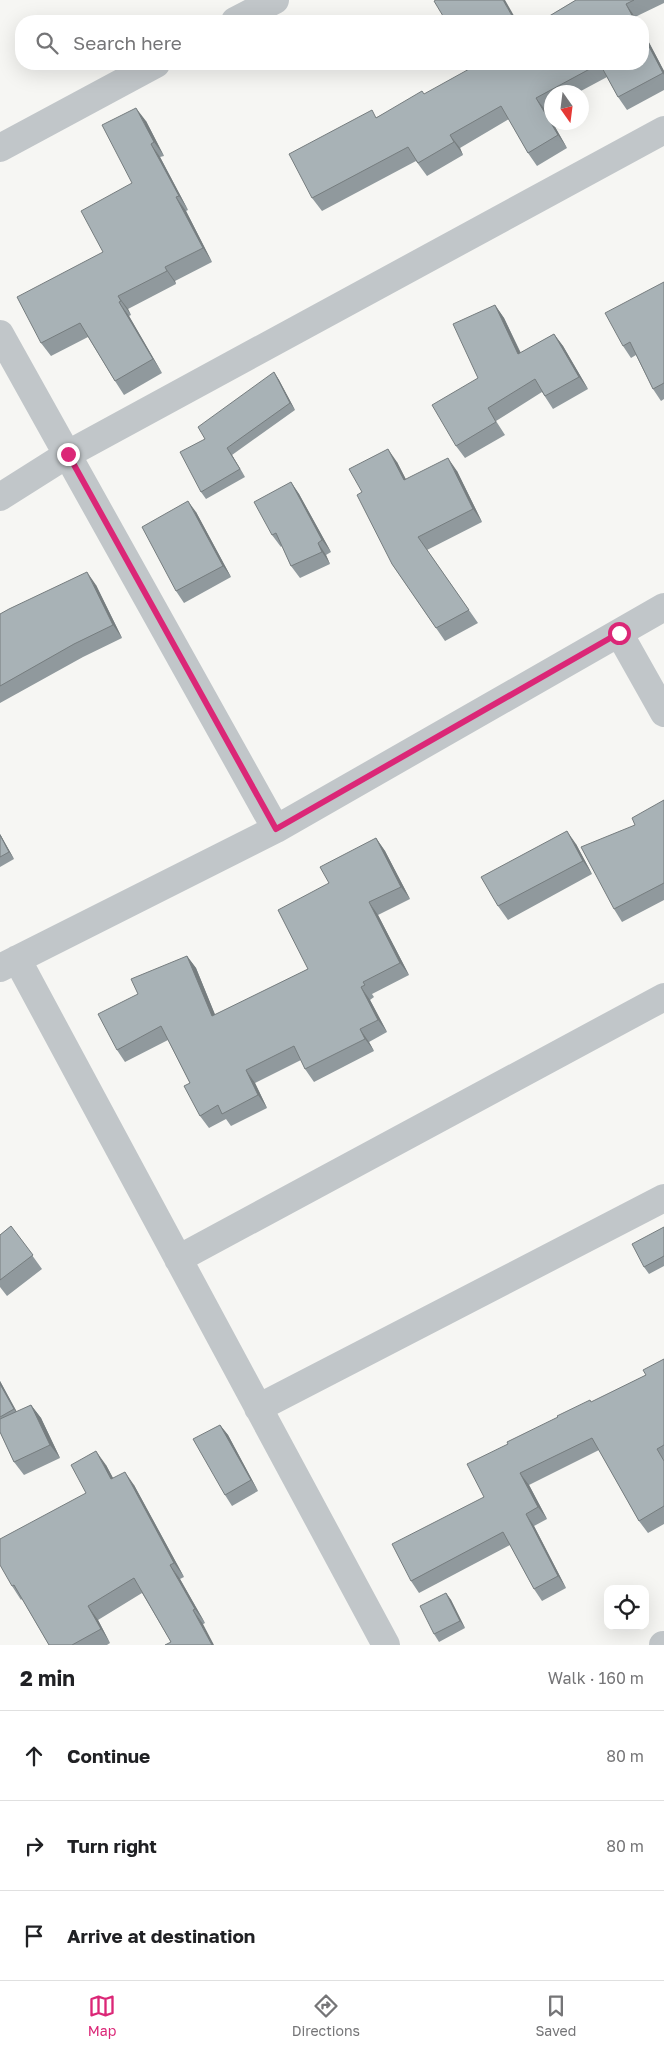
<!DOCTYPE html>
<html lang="en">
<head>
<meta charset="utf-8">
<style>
	:root { --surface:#fff; --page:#f2f2f2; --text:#202124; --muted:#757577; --line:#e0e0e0; --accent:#db2777 }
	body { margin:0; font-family:"Golos Text",sans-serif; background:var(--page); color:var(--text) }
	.controls { position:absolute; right:15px; bottom:15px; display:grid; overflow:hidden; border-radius:10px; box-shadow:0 5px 20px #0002 }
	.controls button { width:45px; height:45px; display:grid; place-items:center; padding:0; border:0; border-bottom:1px solid var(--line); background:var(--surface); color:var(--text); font:25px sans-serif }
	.compass { position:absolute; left:544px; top:85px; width:45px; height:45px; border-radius:50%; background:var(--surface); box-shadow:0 5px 20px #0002; rotate:166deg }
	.stop { position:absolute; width:15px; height:15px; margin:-11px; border:4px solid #db2777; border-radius:50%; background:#fff }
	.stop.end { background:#db2777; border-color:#fff; box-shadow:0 1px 5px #0008 }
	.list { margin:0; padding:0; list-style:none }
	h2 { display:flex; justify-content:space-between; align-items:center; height:65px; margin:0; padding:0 20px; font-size:21px }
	h2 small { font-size:16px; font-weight:400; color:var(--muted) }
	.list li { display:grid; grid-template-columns:32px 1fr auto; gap:15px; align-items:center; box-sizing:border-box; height:90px; padding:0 20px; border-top:1px solid var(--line) }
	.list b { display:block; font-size:19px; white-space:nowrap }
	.list em { font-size:16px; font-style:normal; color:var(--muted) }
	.icon { flex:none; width:28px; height:28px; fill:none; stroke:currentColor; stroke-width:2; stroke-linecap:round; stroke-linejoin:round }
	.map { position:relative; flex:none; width:664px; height:1645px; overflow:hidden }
	.search { position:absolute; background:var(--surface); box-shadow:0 5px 20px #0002; left:15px; right:15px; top:15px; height:55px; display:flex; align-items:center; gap:12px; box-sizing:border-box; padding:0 18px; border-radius:20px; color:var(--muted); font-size:19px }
	.sheet { height:335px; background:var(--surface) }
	nav { display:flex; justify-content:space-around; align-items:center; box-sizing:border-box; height:70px; border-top:1px solid var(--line); background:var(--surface); font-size:14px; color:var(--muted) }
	nav a { display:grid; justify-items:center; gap:2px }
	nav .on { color:var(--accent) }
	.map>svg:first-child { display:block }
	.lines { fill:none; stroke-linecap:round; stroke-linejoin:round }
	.minor { stroke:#c1c6c9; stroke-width:28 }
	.wall { fill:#90999d }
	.shaded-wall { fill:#767d7f }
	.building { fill:#a8b2b6; stroke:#767d7f }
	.route { stroke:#db2777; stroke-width:6 }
</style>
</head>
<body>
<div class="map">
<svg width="664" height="1645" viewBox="0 0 664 1645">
	<rect width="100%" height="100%" fill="#f6f6f3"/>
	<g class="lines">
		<path class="minor" d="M 235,21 L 275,0
			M 0,148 L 156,64
			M 0,334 L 276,829
			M 0,497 L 68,454 L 664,130
			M 619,633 L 664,713
			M 17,959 L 386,1645
			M 0,968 L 276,829 L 664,607
			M 178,1259 L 664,997
			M 258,1408 L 664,1198
			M 663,1645 L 664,1645"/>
	</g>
	<path class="wall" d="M 576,0 L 664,0 L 664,3 L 635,17 L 637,21 L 541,21 Z
		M 643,31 L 664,71 L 664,90 L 627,110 L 618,97 L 607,77 L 579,92 L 552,92 L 552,108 L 546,111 L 567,148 L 537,166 L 528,153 L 509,119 L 460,148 L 463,155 L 427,176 L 416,161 L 322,211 L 312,198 L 377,117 L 425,94 Z
		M 146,121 L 164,156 L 160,157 L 188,210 L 186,211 L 212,262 L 175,281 L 176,284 L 128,309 L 131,315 L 129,316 L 162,373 L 124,395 L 115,381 L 88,337 L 51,356 L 41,343 L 103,252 L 132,183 Z
		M 664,282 L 664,399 L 661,401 L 653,389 L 636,355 L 631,358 L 623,346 Z
		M 495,305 L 504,318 L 521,353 L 554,334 L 563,346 L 588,389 L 553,409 L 542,392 L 496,421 L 505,435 L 465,458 L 456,446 L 478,378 Z
		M 274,372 L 279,380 L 295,410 L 232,455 L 245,477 L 206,499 L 201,492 L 205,439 Z
		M 397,462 L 406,480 L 457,471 L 482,522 L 427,550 L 478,623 L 445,641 L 392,564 L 362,492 Z
		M 291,482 L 299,494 L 331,552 L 326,555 L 330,564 L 300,578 L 291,566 L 282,546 L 281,547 L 272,535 Z
		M 196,512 L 231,577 L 184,603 L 176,591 Z
		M 96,585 L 122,638 L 83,657 L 0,703 L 0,614 Z
		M 664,800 L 664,900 L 622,922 L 614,909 L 635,825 Z
		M 0,834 L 14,859 L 0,867 Z
		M 376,838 L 385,851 L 410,899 L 378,915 L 409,975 L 372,994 L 374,997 L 370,1000 L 387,1032 L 369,1042 L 374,1051 L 314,1082 L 305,1069 L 301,1060 L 255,1083 L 267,1108 L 231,1126 L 226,1119 L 209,1128 L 200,1116 L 190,1083 L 168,1040 L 125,1062 L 117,1050 L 138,994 L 187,956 L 196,968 L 215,1015 L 308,969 L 329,883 Z
		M 576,844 L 592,874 L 508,920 L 498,906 Z
		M 11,1226 L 42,1269 L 7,1296 L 0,1287 L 0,1235 Z
		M 664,1227 L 664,1266 L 649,1274 L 644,1267 Z
		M 664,1359 L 664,1524 L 648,1533 L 639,1521 L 599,1450 L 529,1485 L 547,1519 L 534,1526 L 566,1588 L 542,1601 L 534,1589 L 510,1545 L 419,1593 L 411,1581 L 484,1497 L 592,1402 L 646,1375 Z
		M 0,1381 L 17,1412 L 31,1405 L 41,1418 L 60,1458 L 24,1475 L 14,1462 L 0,1432 Z
		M 220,1425 L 228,1435 L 258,1491 L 232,1506 L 225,1495 Z
		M 106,1465 L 113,1478 L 134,1485 L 184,1577 L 180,1579 L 205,1623 L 171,1642 L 142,1593 L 98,1620 L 110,1643 L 107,1645 L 49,1645 L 22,1599 L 21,1600 L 12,1586 L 86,1493 Z
		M 446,1593 L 451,1600 L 465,1628 L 439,1642 L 434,1634 Z"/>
	<path class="shaded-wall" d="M 503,0 L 505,0 L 517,21 L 515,21 Z
		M 626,4 L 635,17 L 637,21 L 635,21 Z
		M 643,31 L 664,71 L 664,75 L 643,35 Z
		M 536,98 L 546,111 L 567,148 L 558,135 Z
		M 136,108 L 146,121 L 164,156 L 154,142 Z
		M 450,135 L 460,148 L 463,155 L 454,142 Z
		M 151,144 L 160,157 L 188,210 L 179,196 Z
		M 176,197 L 186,211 L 212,262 L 203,248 Z
		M 165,267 L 175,281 L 176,284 L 167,271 Z
		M 118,296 L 128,309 L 131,315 L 121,301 Z
		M 119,302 L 129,316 L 162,373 L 153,359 Z
		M 495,305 L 504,318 L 527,367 L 518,354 Z
		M 554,334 L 563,346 L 588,389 L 579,377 Z
		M 274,372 L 279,380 L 295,410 L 290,403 Z
		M 227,448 L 232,455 L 245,477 L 240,469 Z
		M 388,449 L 397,462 L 413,493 L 404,480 Z
		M 448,458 L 457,471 L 482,522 L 473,509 Z
		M 291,482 L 299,494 L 331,552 L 322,540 Z
		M 188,501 L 196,512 L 231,577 L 223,566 Z
		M 318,543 L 326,555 L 330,564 L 322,552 Z
		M 87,572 L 96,585 L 122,638 L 113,625 Z
		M 567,831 L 576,844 L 592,874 L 583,861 Z
		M 0,834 L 14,859 L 9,852 L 0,835 Z
		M 376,838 L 385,851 L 410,899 L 401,887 Z
		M 369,902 L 378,915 L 409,975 L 400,963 Z
		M 187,956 L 196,968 L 221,1029 L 212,1016 Z
		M 361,987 L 370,1000 L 387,1032 L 378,1020 Z
		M 360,1029 L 369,1042 L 374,1051 L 365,1039 Z
		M 246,1070 L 255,1083 L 267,1108 L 258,1095 Z
		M 0,1381 L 21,1420 L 14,1409 L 0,1384 Z
		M 31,1405 L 41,1418 L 60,1458 L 50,1445 Z
		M 220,1425 L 228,1435 L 258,1491 L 251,1480 Z
		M 96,1451 L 106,1465 L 121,1493 L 111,1479 Z
		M 125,1472 L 134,1485 L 184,1577 L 174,1563 Z
		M 520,1473 L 529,1485 L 547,1519 L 538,1507 Z
		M 526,1514 L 534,1526 L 566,1588 L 558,1576 Z
		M 170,1565 L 180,1579 L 205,1623 L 195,1609 Z
		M 446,1593 L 451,1600 L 465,1628 L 460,1621 Z
		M 88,1606 L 98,1620 L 110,1643 L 101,1629 Z
		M 193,1610 L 203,1624 L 214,1645 L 212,1645 Z"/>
	<path class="building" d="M 436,0 L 503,0 L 515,21 L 446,21 L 434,1 Z
		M 576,0 L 634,0 L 626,4 L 635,21 L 541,21 Z
		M 643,35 L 663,73 L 618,97 L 600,64 L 643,64 Z
		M 469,64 L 599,64 L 536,98 L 558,135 L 528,153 L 501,106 L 450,135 L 454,142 L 418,163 L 408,147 L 312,198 L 289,154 L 372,110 L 376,118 L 422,91 L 424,94 L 471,68 Z
		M 136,108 L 154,142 L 151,144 L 179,196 L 176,197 L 203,248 L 165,267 L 167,271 L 118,296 L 121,301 L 119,302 L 153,359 L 115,381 L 80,323 L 41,343 L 17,297 L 103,252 L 81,211 L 132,183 L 102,125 Z
		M 664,282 L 664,383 L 653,389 L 630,342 L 623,346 L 605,313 Z
		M 495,305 L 518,354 L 554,334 L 579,377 L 545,396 L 535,379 L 488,408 L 496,422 L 456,446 L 432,405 L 478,378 L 453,324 Z
		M 274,372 L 290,403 L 227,448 L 240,469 L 201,492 L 180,452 L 205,439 L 198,427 Z
		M 388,449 L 404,480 L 448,458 L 473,509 L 418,537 L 469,610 L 436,628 L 392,564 L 357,495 L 362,492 L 349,469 Z
		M 291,482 L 322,540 L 318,543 L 322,552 L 291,566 L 276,533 L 272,535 L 254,502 Z
		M 188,501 L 223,566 L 176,591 L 142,527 Z
		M 87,572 L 113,625 L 74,644 L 0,686 L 0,614 L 9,609 Z
		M 664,800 L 664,883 L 614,909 L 581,847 L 635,825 L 632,818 Z
		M 567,831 L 583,861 L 498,906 L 481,877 Z
		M 0,835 L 9,852 L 0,857 Z
		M 376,838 L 401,887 L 369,902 L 400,963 L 363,982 L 365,985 L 361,987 L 378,1020 L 360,1029 L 365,1039 L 305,1069 L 294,1046 L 246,1070 L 258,1095 L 222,1114 L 218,1105 L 200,1116 L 184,1086 L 190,1083 L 161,1026 L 117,1050 L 98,1014 L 138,994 L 131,979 L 187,956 L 212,1016 L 308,969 L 278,910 L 329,883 L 320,867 Z
		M 11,1226 L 33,1255 L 0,1280 L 0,1235 Z
		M 664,1227 L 664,1256 L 644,1267 L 632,1244 Z
		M 664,1359 L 664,1445 L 657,1449 L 664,1461 L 664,1506 L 639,1521 L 592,1438 L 520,1473 L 538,1507 L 526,1514 L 558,1576 L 534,1589 L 503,1532 L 411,1581 L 392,1544 L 484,1497 L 467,1464 L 508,1444 L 507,1442 L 558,1417 L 557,1416 L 590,1400 L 591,1402 L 646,1375 L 643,1370 Z
		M 0,1384 L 14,1409 L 0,1417 Z
		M 31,1405 L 50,1445 L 14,1462 L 0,1432 L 0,1419 Z
		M 220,1425 L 251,1480 L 225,1495 L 193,1439 Z
		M 96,1451 L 111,1479 L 125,1472 L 174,1563 L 170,1565 L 195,1609 L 193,1610 L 212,1645 L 165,1645 L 171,1642 L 134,1578 L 88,1606 L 101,1629 L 72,1645 L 49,1645 L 14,1585 L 12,1586 L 0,1565 L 0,1539 L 86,1493 L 71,1465 Z
		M 446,1593 L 460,1621 L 434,1634 L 420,1606 Z"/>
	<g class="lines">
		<path class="route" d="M 68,454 L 276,829 L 619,633"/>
	</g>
</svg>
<div class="controls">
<button><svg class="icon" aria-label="locate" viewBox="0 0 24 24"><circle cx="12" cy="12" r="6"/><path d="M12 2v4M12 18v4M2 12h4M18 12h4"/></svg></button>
</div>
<svg class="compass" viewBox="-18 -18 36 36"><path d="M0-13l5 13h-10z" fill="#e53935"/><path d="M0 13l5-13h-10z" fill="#757577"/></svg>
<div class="stop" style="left:619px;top:633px"></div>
<div class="stop end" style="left:68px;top:454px"></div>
<div class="search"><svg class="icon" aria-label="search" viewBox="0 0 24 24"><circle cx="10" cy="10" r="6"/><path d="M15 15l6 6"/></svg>Search here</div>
</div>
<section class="sheet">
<h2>2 min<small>Walk · 160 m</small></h2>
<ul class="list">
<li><svg class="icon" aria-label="ahead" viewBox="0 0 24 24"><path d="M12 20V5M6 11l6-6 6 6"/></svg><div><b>Continue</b></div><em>80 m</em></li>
<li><svg class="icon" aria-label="right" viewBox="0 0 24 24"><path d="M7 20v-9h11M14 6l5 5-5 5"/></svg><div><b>Turn right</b></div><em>80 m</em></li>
<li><svg class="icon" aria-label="arrive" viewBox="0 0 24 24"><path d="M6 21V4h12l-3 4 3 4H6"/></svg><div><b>Arrive at destination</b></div></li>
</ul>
</section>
<nav>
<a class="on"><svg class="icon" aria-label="map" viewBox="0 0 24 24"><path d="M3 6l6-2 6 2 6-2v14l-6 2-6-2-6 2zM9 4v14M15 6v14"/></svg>Map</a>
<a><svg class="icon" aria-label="directions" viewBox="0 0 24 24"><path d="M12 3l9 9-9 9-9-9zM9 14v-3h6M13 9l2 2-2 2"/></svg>Directions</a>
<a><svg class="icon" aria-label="saved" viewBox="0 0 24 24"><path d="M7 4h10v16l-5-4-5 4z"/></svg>Saved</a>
</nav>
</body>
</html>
